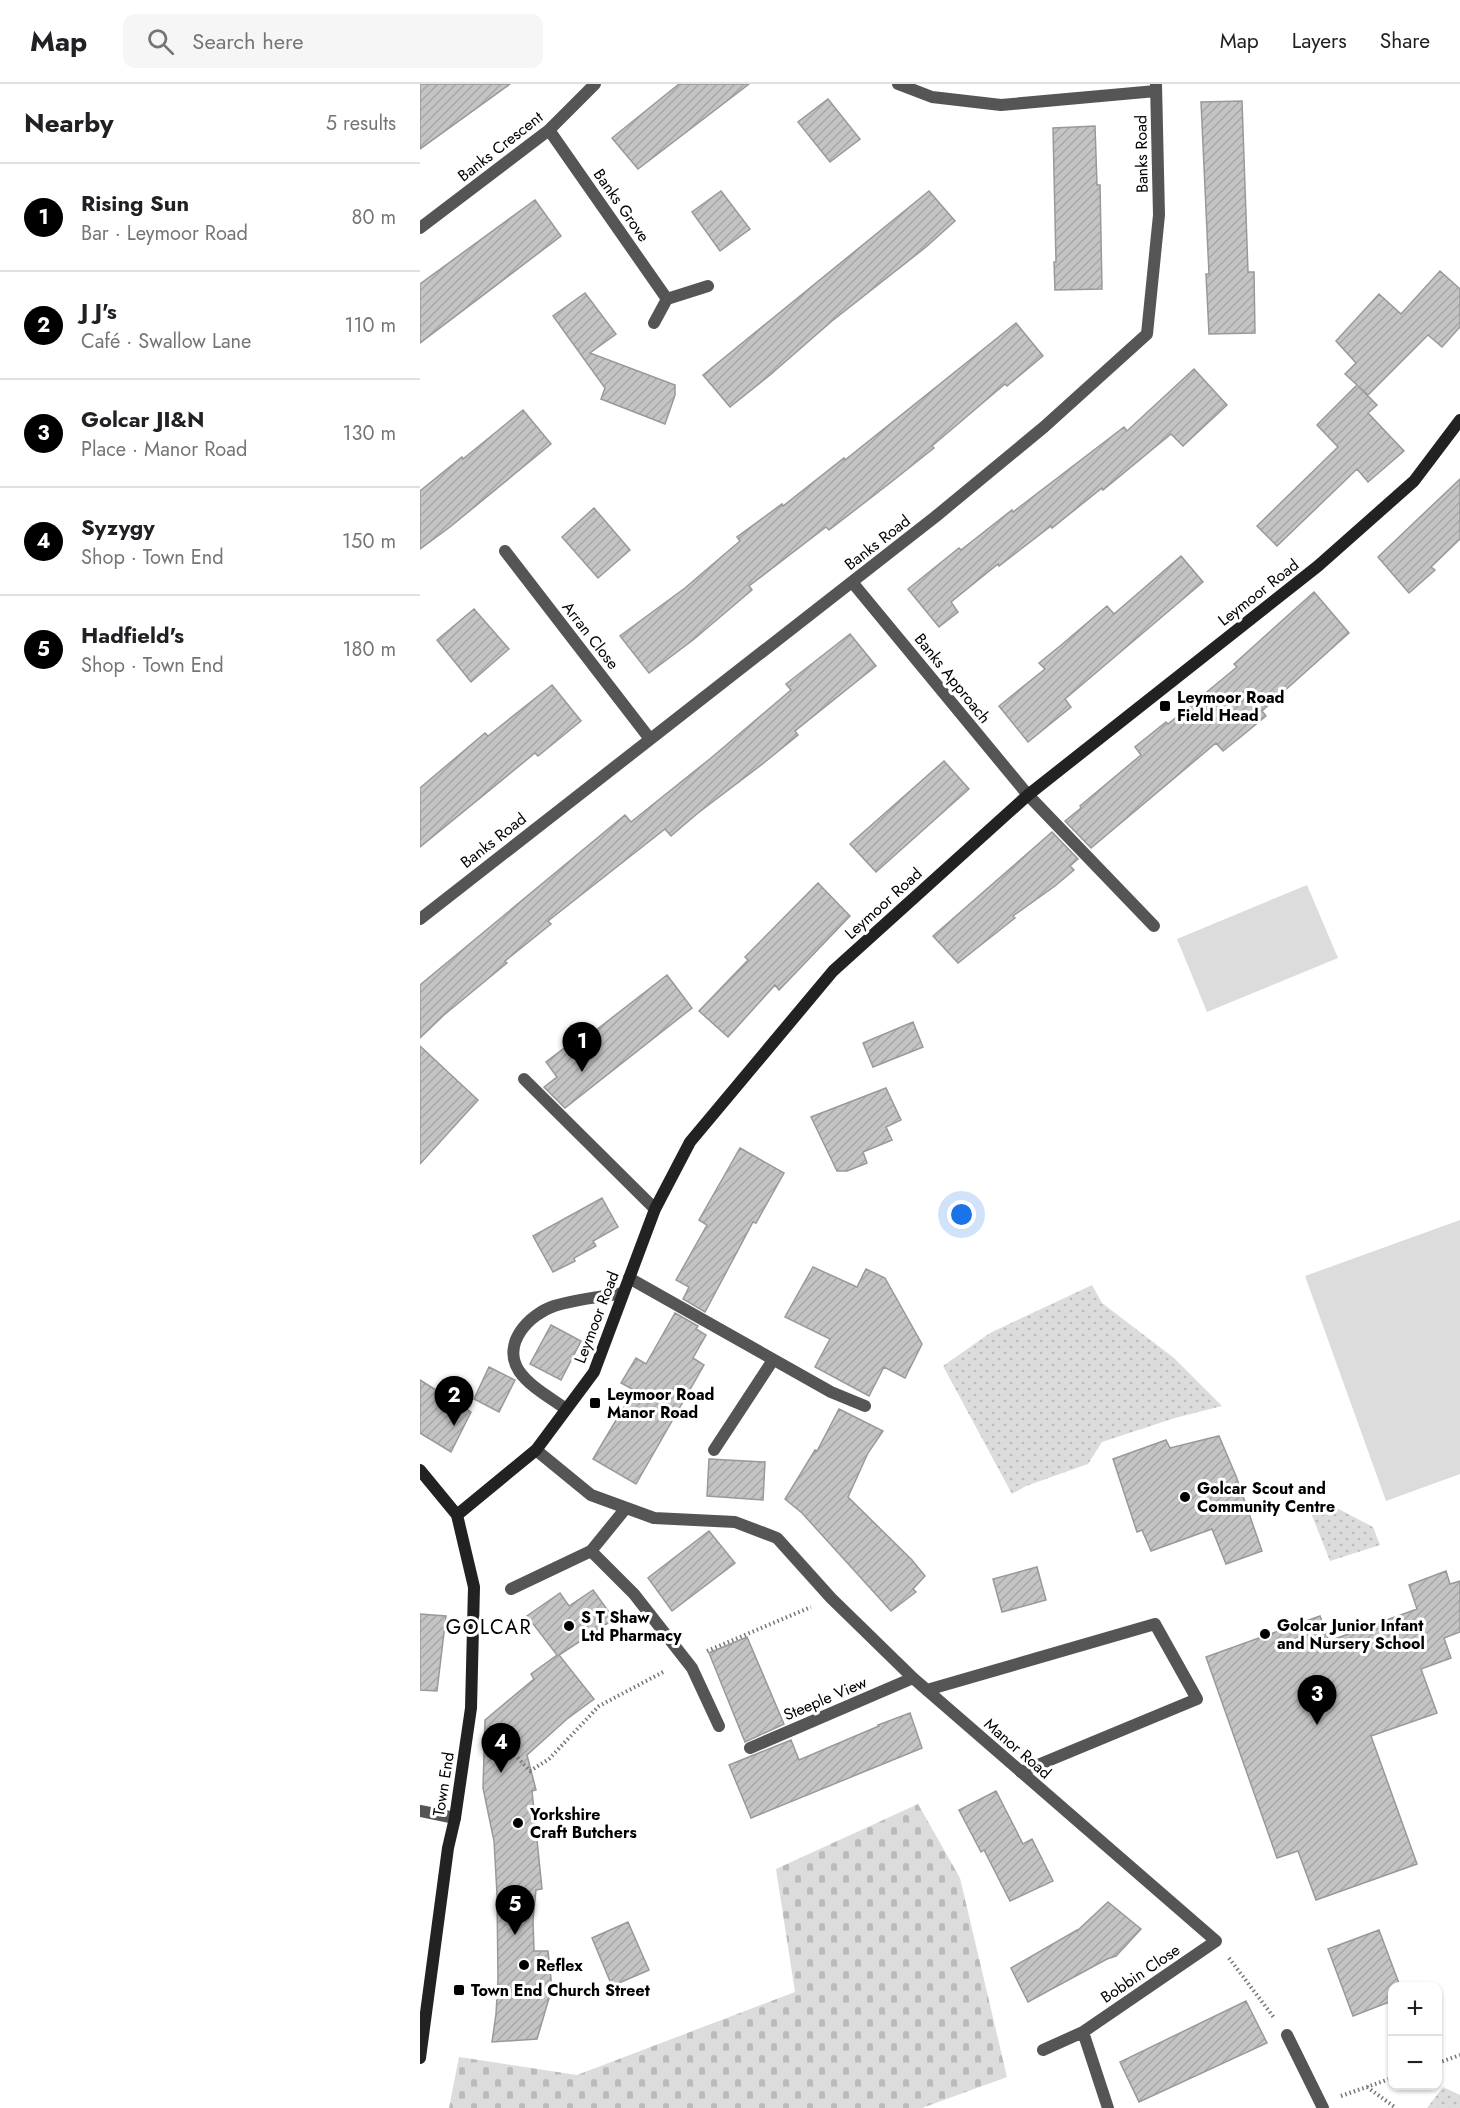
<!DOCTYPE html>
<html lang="en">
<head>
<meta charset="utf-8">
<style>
	:root { --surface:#fff; --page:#f6f6f6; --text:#202124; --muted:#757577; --line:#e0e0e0; --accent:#000 }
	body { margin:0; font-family:Jost,sans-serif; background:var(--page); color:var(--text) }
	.controls { position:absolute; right:18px; bottom:18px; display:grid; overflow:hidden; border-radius:12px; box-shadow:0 2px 4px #0004 }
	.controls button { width:54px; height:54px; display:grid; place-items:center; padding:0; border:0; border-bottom:2px solid var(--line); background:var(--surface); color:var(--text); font:30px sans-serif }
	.you { position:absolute; left:542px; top:1131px; width:21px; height:21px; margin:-15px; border:4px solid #fff; border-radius:50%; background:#1a73e8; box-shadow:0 0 0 9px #1a73e833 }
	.badge { display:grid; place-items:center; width:39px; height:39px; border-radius:50%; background:var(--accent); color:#fff; font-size:20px; font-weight:700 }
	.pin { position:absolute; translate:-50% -50px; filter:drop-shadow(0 2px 3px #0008) }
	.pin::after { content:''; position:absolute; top:32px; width:21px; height:18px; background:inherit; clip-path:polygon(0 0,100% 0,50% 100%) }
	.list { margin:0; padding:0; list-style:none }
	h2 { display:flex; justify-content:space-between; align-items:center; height:78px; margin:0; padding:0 24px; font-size:26px }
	h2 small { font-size:20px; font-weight:400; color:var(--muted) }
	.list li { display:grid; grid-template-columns:39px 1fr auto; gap:18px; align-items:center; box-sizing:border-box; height:108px; padding:0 24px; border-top:2px solid var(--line) }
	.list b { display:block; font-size:22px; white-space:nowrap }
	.list p { margin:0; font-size:20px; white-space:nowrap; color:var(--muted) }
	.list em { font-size:20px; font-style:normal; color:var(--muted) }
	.icon { flex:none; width:33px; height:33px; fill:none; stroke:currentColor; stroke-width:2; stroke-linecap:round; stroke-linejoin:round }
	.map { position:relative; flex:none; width:1040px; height:2024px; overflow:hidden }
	header { display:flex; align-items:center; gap:36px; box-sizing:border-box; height:84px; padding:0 30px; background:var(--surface); border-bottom:2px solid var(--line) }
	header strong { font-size:28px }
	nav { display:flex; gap:33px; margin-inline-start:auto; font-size:21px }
	.search { width:420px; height:54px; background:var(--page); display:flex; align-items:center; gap:15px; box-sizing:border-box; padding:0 21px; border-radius:12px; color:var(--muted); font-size:22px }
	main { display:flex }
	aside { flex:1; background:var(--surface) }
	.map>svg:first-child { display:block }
	.green { fill:url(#green-dots) }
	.cemetery { fill:url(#cemetery-stones) }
	.pitch { fill:#dcdcdc }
	.building { fill:url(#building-hatch); stroke:#999; stroke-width:1.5 }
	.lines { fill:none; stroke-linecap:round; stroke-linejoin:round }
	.path { stroke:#777; stroke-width:4; stroke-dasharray:1.5 3; stroke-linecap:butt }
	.lane { stroke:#555; stroke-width:12 }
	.street { stroke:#555; stroke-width:12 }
	.secondary { stroke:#222; stroke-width:12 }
	.poi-dot { fill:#000; stroke:#fff; stroke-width:2 }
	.labels { text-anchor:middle; stroke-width:6; stroke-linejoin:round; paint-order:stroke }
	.street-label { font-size:16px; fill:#000; stroke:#fff }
	.poi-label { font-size:16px; font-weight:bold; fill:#000; stroke:#fff; text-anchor:start }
	.quarter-label { font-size:20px; letter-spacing:1.5px; fill:#000; stroke:#fff }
</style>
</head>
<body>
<header>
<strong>Map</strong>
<div class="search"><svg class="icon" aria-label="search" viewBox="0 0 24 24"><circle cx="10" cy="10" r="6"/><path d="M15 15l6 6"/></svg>Search here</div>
<nav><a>Map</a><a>Layers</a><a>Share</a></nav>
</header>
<main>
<aside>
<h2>Nearby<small>5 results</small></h2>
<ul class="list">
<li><span class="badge">1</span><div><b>Rising Sun</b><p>Bar · Leymoor Road</p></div><em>80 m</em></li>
<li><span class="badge">2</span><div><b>J J's</b><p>Café · Swallow Lane</p></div><em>110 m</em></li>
<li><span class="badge">3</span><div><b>Golcar JI&amp;N</b><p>Place · Manor Road</p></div><em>130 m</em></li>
<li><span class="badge">4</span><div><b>Syzygy</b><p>Shop · Town End</p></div><em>150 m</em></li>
<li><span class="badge">5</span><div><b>Hadfield's</b><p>Shop · Town End</p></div><em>180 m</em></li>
</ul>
</aside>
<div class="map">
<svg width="1040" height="2024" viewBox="0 0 1040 2024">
	<defs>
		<pattern id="green-dots" width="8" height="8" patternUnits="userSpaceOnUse" patternTransform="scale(1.5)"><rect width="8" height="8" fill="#dcdcdc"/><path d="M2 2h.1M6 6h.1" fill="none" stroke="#bbb" stroke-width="1.8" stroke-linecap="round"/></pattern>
		<pattern id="cemetery-stones" width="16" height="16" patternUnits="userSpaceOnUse" patternTransform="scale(1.5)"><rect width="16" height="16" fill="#dcdcdc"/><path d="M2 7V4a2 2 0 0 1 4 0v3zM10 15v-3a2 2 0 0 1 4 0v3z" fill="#bbb"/></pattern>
		<pattern id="building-hatch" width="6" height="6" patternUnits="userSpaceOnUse" patternTransform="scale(1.5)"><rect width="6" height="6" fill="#c4c4c4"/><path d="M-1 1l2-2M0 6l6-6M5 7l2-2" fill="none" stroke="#a7a7a7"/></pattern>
	</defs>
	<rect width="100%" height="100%" fill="#fff"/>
	<path class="green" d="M 672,1201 L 682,1219 L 754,1274 L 802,1322 L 755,1334 L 682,1358 L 668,1380 L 606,1402 L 592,1410 L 523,1282 L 570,1249 Z
		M 887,1419 L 909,1420 L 953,1443 L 960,1461 L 910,1477 Z
		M 1023,2003 L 1040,2011 L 1040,2024 L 1007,2024 Z"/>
	<path class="cemetery" d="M 498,1720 L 540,1794 L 587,1993 L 502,2024 L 29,2024 L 39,1973 L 157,1991 L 375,1908 L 356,1785 Z"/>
	<path class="pitch" d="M 887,801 L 918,874 L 787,928 L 757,855 Z
		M 1040,1136 L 1040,1390 L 966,1417 L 885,1192 Z"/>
	<path class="building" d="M 0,0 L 90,0 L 0,65 Z
		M 259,0 L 329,0 L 218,85 L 192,54 Z
		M 408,15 L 440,55 L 410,78 L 378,38 Z
		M 822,17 L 828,188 L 834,188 L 835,249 L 789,250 L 786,190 L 789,190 L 781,18 Z
		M 675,42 L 677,101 L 680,101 L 682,205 L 635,206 L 634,178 L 636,178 L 633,44 Z
		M 301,107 L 330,145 L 300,167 L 272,128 Z
		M 509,107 L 535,137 L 506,163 L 412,237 L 350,291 L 310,323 L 283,291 Z
		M 115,116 L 141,152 L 0,259 L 0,200 Z
		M 1020,187 L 1040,205 L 1040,243 L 1022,263 L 1008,251 L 948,311 L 938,302 L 957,321 L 948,329 L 984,367 L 948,398 L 937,385 L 857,462 L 837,442 L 918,363 L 897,341 L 937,301 L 925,290 L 936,279 L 916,257 L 959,210 L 981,230 Z
		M 165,209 L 196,250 L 170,269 L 255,301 L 255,311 L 245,340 L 181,315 L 185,304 L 133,232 Z
		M 596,239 L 623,272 L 587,302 L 585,300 L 512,362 L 514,364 L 470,399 L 409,446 L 406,443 L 329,502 L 332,506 L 273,556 L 229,589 L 200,552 L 265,504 L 300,474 L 320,457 L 317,453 L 362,420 L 363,422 L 424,374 L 425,376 Z
		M 774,285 L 807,321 L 763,362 L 751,350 L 683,406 L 682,404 L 632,444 L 631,442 L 579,482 L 578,480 L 531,518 L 538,528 L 519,543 L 488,505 L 539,464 L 541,466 L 592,426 L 593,428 L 704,343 L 707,347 Z
		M 103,326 L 131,360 L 30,443 L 0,465 L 0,407 L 42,373 L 43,375 Z
		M 1040,395 L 1040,455 L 1011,483 L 1015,486 L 989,509 L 958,473 Z
		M 174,424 L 210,466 L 178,494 L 142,453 Z
		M 761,472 L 783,498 L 645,615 L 651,623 L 608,658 L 579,622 L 625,585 L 619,579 L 640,562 L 687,522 L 694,530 Z
		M 894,508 L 929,549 L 842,627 L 846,632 L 823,651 L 803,667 L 796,659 L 671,764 L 645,737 L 661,724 L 660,722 L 721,671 L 715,663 L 746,638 L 748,640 L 817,583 L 814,580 Z
		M 54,525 L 89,565 L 51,598 L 17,556 Z
		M 430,550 L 456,582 L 375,647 L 378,651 L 345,678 L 278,729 L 251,752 L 245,745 L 128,837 L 131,840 L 85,877 L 87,879 L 24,931 L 0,954 L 0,901 L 205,731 L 211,738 L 291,674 L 371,606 L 366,600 Z
		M 132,601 L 161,637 L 118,672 L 115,669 L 0,763 L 0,704 L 65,649 L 68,652 Z
		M 524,677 L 549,705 L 456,788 L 430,760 Z
		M 632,748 L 658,775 L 650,782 L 654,786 L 635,802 L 593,832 L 595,834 L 538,879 L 513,852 Z
		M 398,799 L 430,832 L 359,906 L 355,901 L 308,953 L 279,927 L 328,876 L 325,873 Z
		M 247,891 L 272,924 L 145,1024 L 124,1003 L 137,993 L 126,978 L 168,946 L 171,950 Z
		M 493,938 L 503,963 L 453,983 L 443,959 Z
		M 0,962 L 58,1016 L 0,1080 Z
		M 466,1004 L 481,1036 L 466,1043 L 472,1056 L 443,1068 L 447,1079 L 427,1087 L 417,1087 L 391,1033 Z
		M 320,1064 L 364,1089 L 336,1139 L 333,1138 L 285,1228 L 263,1215 L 269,1203 L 256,1196 L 287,1141 L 279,1136 Z
		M 182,1114 L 198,1143 L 173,1157 L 176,1162 L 154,1174 L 155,1177 L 133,1188 L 113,1152 Z
		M 393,1183 L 437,1203 L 446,1185 L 465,1194 L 502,1260 L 485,1294 L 464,1283 L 449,1312 L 395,1283 L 410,1255 L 365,1233 Z
		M 255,1229 L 278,1242 L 276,1245 L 286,1251 L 273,1274 L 284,1281 L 216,1400 L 173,1375 L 214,1306 L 201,1299 L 216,1274 L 226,1280 Z
		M 131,1241 L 161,1257 L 141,1296 L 110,1280 Z
		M 69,1283 L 95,1296 L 79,1328 L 54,1315 Z
		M 0,1296 L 51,1328 L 31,1368 L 0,1349 Z
		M 419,1325 L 463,1347 L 448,1369 L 428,1413 L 492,1476 L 505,1492 L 493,1505 L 496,1508 L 471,1527 L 382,1429 L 365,1415 L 395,1366 L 397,1367 Z
		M 799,1352 L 816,1392 L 842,1467 L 806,1480 L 792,1445 L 731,1467 L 722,1446 L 717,1448 L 693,1375 L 746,1356 L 750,1364 Z
		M 289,1375 L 345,1378 L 343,1416 L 287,1412 Z
		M 289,1447 L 315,1479 L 252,1527 L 228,1494 Z
		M 617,1483 L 626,1516 L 582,1528 L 573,1495 Z
		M 1026,1487 L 1030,1500 L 1040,1497 L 1040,1548 L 1024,1554 L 1031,1574 L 1001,1585 L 1017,1629 L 951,1652 L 997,1780 L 896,1816 L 878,1767 L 857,1774 L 786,1573 L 900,1532 L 909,1557 L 997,1525 L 989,1501 Z
		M 173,1506 L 194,1535 L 139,1571 L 174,1615 L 147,1635 L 107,1671 L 116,1706 L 112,1707 L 122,1805 L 116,1806 L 113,1836 L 114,1867 L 128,1867 L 132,1904 L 117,1955 L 72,1958 L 76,1930 L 78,1895 L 77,1810 L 74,1757 L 63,1704 L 65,1636 L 114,1595 L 111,1590 L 137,1571 L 107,1532 L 140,1509 L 149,1522 Z
		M 0,1530 L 26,1532 L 17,1607 L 0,1606 Z
		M 327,1553 L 364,1640 L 325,1658 L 289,1569 Z
		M 490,1629 L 502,1664 L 331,1734 L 309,1681 L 371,1656 L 379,1676 L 459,1642 L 458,1641 Z
		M 576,1707 L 603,1760 L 612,1755 L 633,1797 L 590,1817 L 564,1766 L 561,1768 L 539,1726 Z
		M 688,1818 L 721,1845 L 696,1872 L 687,1875 L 608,1918 L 591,1884 L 657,1846 L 657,1847 Z
		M 208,1838 L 229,1886 L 192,1902 L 172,1854 Z
		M 959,1846 L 980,1902 L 972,1902 L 972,1917 L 933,1932 L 908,1865 Z
		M 826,1917 L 847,1959 L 719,2018 L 700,1978 Z"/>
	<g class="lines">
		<path class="path" d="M 287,1567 L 391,1523
			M 70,1644 L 110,1687 L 129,1675 L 179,1622 L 245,1587
			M 809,1874 L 855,1935
			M 1018,1979 L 1040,1971
			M 947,2003 L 976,2024
			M 921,2012 L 972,1994"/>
		<path class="lane" d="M 608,711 L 734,842
			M 104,995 L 235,1125
			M 209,1194 L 411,1308 L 445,1322
			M 146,1325 C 131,1314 110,1303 99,1287 C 81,1259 110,1230 134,1222 C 156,1215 181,1213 203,1209
			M 294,1366 L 353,1276
			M 507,1606 L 735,1540 L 777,1615 L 601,1688"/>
		<path class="street" d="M 478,0 L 512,13 L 581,21 L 736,7
			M 129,46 L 247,215 L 288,202
			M 0,144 L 129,46 L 175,0
			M 234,239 L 247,215
			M 85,467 L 230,655
			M 432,498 L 608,711
			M 0,835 L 515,433 L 624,343 L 727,250 L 739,131 L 736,0
			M 116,1366 L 171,1411 L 234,1434 L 315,1438 L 357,1454 L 411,1514 L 493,1594 L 796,1857 L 663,1948 L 623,1966
			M 171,1467 L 214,1510 L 272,1584 L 299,1642
			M 91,1505 L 171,1467 L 206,1424
			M 330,1664 L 493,1594
			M 0,1727 L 35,1734
			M 663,1948 L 688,2024
			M 867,1951 L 903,2024"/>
		<path class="secondary" d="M 0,1386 L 37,1431 L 54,1503 L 51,1624 L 35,1734 L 28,1764 L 0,1974
			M 37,1431 L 116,1366 L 174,1288 L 235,1125 L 270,1058 L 413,887 L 608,711 L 898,482 L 994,397 L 1040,336"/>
	</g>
	<g class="poi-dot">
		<rect x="739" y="616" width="12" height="12" rx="3"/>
		<rect x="169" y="1313" width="12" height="12" rx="3"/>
		<circle cx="765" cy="1413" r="6"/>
		<circle cx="149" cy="1542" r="6"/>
		<circle cx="845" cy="1550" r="6"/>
		<circle cx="98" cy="1739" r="6"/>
		<circle cx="104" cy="1881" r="6"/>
		<rect x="33" y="1900" width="12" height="12" rx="3"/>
	</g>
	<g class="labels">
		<g class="street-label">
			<text transform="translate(80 62) rotate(-38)" y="6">Banks Crescent</text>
			<text transform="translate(721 70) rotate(-91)" y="6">Banks Road</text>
			<text transform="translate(202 121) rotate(55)" y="6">Banks Grove</text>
			<text transform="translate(457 458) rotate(-38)" y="6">Banks Road</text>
			<text transform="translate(838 508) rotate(-38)" y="6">Leymoor Road</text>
			<text transform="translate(171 551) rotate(52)" y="6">Arran Close</text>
			<text transform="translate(533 594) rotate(51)" y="6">Banks Approach</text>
			<text transform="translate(73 756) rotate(-38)" y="6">Banks Road</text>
			<text transform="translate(463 819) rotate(-42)" y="6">Leymoor Road</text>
			<text transform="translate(176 1233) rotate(-69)" y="6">Leymoor Road</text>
			<text transform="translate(405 1614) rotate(-23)" y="6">Steeple View</text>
			<text transform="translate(598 1664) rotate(41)" y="6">Manor Road</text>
			<text transform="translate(23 1700) rotate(-81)" y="6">Town End</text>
			<text transform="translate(720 1889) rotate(-34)" y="6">Bobbin Close</text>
		</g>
		<g class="poi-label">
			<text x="757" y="619">Leymoor Road<tspan x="757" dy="18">Field Head</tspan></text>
			<text x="187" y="1316">Leymoor Road<tspan x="187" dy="18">Manor Road</tspan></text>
			<text x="777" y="1410">Golcar Scout and<tspan x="777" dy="18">Community Centre</tspan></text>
			<text x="161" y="1539">S T Shaw<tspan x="161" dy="18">Ltd Pharmacy</tspan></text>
			<text x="857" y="1547">Golcar Junior Infant<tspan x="857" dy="18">and Nursery School</tspan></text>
			<text x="110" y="1736">Yorkshire<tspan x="110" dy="18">Craft Butchers</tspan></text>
			<text x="116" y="1887">Reflex</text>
			<text x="51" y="1912">Town End Church Street</text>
		</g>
		<g class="quarter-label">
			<text x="69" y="1550">GOLCAR</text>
		</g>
	</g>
</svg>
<div class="controls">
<button>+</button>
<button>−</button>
</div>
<div class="you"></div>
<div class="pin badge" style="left:162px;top:988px">1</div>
<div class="pin badge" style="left:34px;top:1342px">2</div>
<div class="pin badge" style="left:897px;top:1641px">3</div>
<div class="pin badge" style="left:81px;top:1689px">4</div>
<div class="pin badge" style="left:95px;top:1851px">5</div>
</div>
</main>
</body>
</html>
